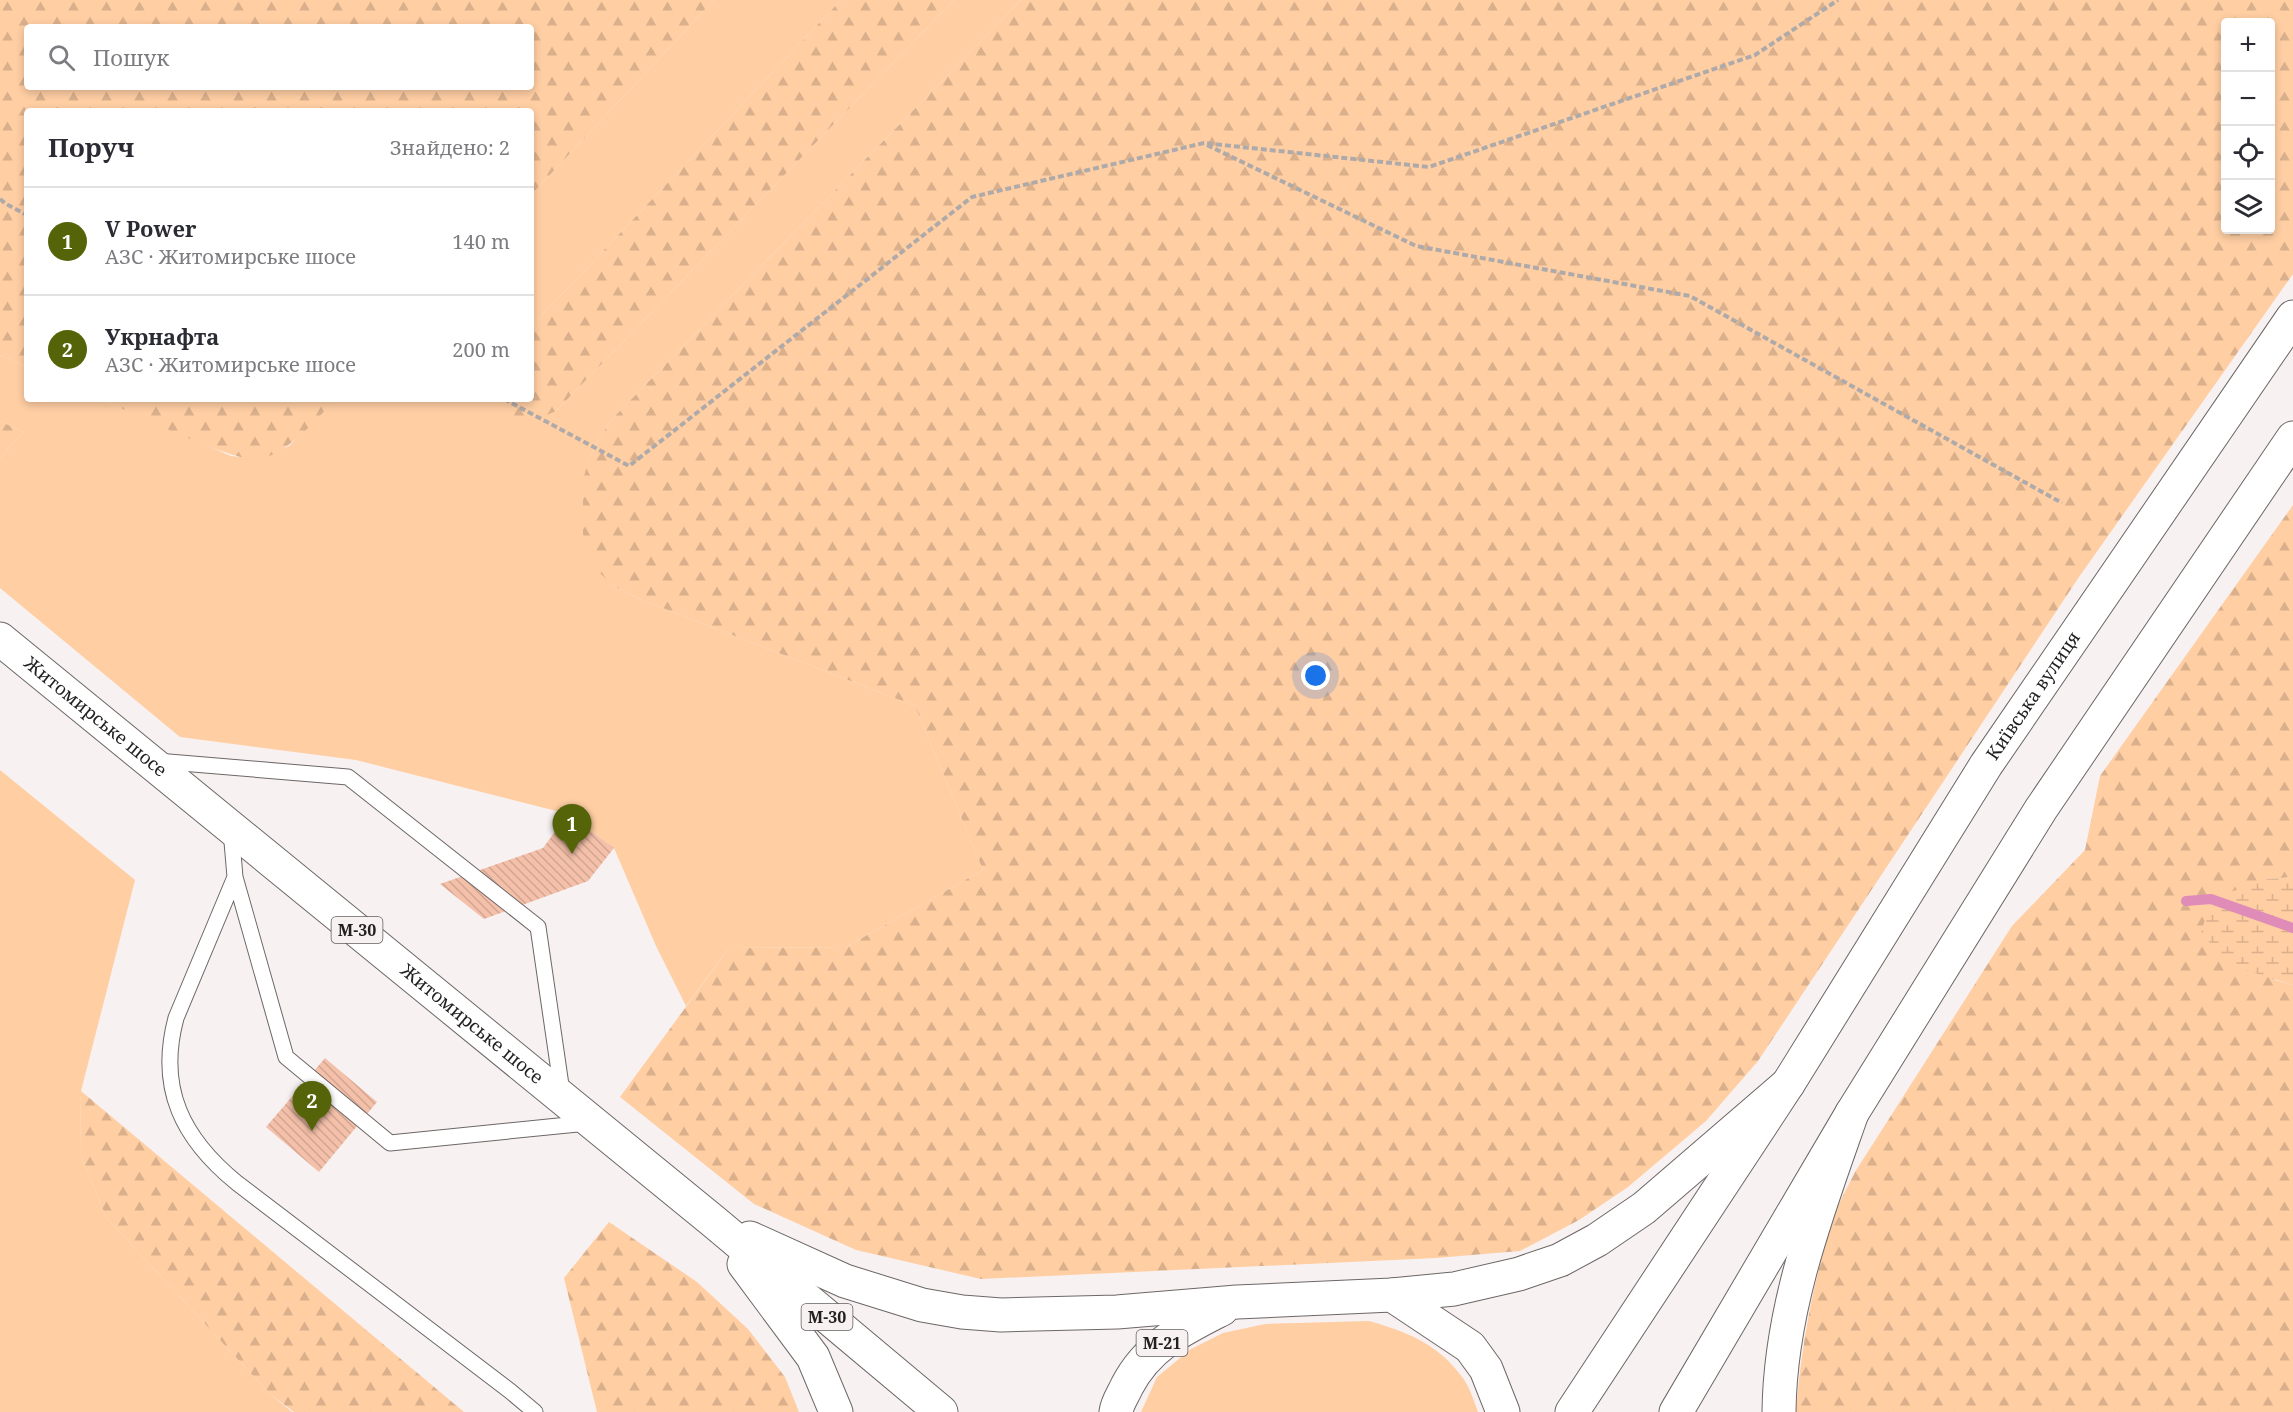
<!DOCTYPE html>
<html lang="uk">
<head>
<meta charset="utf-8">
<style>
	:root { --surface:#fff; --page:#f2f2f3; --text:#2b2b33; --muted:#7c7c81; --line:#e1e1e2; --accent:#566409 }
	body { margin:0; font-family:"Noto Serif",serif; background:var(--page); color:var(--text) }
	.controls { position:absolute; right:18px; top:18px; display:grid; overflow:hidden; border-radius:6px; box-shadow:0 3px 9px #0003 }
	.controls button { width:54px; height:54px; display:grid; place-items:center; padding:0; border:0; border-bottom:2px solid var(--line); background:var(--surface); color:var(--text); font:30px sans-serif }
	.you { position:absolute; left:1316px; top:676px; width:21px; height:21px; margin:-15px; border:4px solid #fff; border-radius:50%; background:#1a73e8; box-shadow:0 0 0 9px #1a73e833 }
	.badge { display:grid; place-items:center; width:39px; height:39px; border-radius:50%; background:var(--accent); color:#fff; font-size:20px; font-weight:700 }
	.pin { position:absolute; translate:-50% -50px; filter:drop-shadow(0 2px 3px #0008) }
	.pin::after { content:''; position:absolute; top:32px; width:21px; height:18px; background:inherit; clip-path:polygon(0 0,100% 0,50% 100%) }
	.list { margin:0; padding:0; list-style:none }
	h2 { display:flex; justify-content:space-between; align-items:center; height:78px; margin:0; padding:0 24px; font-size:26px }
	h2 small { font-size:20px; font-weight:400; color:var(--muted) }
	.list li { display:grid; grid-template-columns:39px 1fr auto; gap:18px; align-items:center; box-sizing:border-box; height:108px; padding:0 24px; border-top:2px solid var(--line) }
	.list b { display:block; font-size:22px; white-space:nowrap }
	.list p { margin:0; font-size:20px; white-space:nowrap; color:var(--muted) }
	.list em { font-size:20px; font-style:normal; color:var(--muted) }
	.icon { flex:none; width:33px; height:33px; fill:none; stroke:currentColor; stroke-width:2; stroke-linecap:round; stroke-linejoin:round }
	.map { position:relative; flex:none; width:2293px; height:1412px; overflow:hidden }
	.search { position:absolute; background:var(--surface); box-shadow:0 3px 9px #0003; left:24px; top:24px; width:510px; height:66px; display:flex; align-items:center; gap:15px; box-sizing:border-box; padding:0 21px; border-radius:6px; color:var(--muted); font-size:22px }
	.panel { position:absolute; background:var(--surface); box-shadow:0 3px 9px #0003; left:24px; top:108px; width:510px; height:294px; border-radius:6px }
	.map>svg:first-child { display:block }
	.green { fill:#ffcea3 }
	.forest { fill:url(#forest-firs); fill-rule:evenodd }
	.wetland { fill:url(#wetland-marsh) }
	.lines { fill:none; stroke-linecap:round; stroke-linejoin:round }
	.stream { stroke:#df8cb8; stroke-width:10 }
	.building { fill:url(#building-back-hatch) }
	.lane-casing { stroke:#6c6766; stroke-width:17 }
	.primary-casing { stroke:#6c6766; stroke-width:35 }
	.highway-casing { stroke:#6c6766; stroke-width:35 }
	.path { stroke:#afaaaa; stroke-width:4; stroke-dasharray:6 3; stroke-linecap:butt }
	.lane { stroke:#fff; stroke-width:15 }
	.primary { stroke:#fff; stroke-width:33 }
	.highway { stroke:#fff; stroke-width:33 }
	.labels { text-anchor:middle; stroke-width:5; stroke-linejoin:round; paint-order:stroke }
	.shield { fill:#f8f1f1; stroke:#625e5e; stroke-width:1.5 }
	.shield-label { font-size:16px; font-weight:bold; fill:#211f1f }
	.street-label { font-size:18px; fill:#211f1f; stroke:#f8f1f1 }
</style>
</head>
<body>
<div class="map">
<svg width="2293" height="1412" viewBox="0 0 2293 1412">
	<defs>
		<pattern id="forest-firs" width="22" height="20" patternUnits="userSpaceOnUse" patternTransform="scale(1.5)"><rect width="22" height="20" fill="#ffcea3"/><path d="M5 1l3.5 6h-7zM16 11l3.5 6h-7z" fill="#dab08c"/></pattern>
		<pattern id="wetland-marsh" width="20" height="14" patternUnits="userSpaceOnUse" patternTransform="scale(1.5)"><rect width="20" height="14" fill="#ffcea3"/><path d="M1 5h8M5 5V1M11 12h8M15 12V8" fill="none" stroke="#dab08c"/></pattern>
		<pattern id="building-back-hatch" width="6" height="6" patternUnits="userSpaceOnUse" patternTransform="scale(1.5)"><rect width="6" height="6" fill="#f4c0a9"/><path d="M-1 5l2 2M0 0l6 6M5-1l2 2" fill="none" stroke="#d1a591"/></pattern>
	</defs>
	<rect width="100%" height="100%" fill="#f8f1f1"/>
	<path class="green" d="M 714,0 L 841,0 L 531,327 L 531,195 Z
		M 954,0 L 1021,0 L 612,419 L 598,440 L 588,461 L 612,585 L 642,600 L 915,706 L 983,870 L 846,947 L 729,948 L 686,1006 L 656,946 L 614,848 L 568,814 L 356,760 L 180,737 L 0,588 L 0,458 L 23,432 L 0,421 L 0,355 L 27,367 L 27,399 L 101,399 L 231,456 L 259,459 L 289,446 L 336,399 L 498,399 L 498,408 L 556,411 Z
		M 0,770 L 135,880 L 81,1091 L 80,1153 L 106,1217 L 270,1394 L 292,1412 L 0,1412 Z
		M 1369,1321 C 1408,1332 1438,1344 1463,1378 C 1470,1388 1474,1401 1478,1412 L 1141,1412 L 1157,1377 L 1191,1349 L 1223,1333 L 1265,1324 Z"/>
	<path class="forest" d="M 0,0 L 714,0 L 531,195 L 531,111 L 27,111 L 27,367 L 0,355 ZM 27,27 L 531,27 L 531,87 L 27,87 Z
		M 841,0 L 954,0 L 556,411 C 530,422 522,425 498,408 L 498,399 L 531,399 L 531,327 Z
		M 1021,0 L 2293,0 L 2293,274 L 2079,577 L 1758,1061 L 1706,1121 L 1628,1187 L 1579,1220 L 1520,1251 L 1436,1258 L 981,1279 L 856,1250 L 754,1204 L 620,1097 L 729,948 L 846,947 L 983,870 L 915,706 L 642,600 L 612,585 L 590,563 L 583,534 L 583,481 L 588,461 L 598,440 L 612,419 ZM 2226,22 L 2270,22 L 2270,230 L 2226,230 Z
		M 101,399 L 336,399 C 314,421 292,450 261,459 C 237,465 129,411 101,399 Z
		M 0,421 L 23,432 L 0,458 Z
		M 2293,505 L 2293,877 L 2267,879 L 2275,980 L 2293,985 L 2293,1412 L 1796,1412 C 1801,1347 1814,1272 1837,1210 C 1841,1197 1849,1185 1855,1172 L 2012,926 L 2085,850 L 2100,776 Z
		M 81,1091 L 464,1412 L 294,1412 L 270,1394 L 106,1217 L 80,1153 Z
		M 609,1222 L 697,1282 L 748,1329 L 785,1377 L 799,1412 L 597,1412 L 564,1278 Z"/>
	<path class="wetland" d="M 2293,877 L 2293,985 L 2246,970 L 2221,955 L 2201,933 L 2211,899 L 2267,879 Z"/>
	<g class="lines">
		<path class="stream" d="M 2186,901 L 2211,899 L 2293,928"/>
	</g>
	<path class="building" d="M 568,814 L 614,848 L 588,881 L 484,919 L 440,884 L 543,848 Z
		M 325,1058 L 377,1102 L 319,1172 L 266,1127 Z"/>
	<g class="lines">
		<g class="lane-casing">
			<path id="lane" d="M 157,761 L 348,777 L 538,927 L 562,1092
				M 231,830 L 235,877 L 176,1018 C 157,1089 183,1139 237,1183 L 510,1391 L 535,1412
				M 235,877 L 286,1057 L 390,1143 L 588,1123"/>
		</g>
		<g class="primary-casing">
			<g id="primary">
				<path id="s1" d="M 1572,1412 L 1788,1084 L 1986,765 L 2293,317"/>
				<path d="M 1676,1412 L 1852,1113 L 2041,809 L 2293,438"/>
			</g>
		</g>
		<g class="highway-casing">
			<g id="highway">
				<path id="s2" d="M 0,639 L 713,1221 L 941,1412"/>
				<path d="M 750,1238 L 845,1281 L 922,1305 L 962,1312 L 1001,1315 L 1117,1312 L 1237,1302 L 1392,1295 L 1454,1289 L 1519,1274 L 1560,1260 L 1597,1240 L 1644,1208 L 1788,1084"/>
				<path d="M 744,1264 L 813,1357 L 836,1412"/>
				<path d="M 1392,1295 L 1470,1347 L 1486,1369 L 1503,1412"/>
				<path d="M 1116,1412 C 1117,1403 1123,1395 1127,1386 C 1148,1345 1183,1329 1222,1309"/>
				<path d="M 1779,1412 C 1780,1308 1818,1210 1852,1113"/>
			</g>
		</g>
		<path class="path" d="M 1207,145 L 1416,246 L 1690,296 L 2062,503
			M 0,199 L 6,204 L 27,215
			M 504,399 L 629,466 L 972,197 L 1204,143 L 1429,167 L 1755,55 L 1838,0"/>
		<use href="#lane" class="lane"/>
		<use href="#primary" class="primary"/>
		<use href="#highway" class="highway"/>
	</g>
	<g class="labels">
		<g class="shield">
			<rect x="331.5" y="917" width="51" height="26" rx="4.5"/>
			<rect x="801.5" y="1304" width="51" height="26" rx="4.5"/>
			<rect x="1136.5" y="1330" width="51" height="26" rx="4.5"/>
		</g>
		<g class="shield-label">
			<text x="357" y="936">М-30</text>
			<text x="827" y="1323">М-30</text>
			<text x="1162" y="1349">М-21</text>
		</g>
		<g class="street-label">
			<text dy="6" stroke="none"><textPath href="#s1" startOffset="852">Київська вулиця</textPath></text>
			<text dy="6" stroke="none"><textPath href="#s2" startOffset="123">Житомирське шосе</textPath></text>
			<text dy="6" stroke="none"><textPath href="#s2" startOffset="609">Житомирське шосе</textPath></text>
		</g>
	</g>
</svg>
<div class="controls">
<button>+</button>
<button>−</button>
<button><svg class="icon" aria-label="locate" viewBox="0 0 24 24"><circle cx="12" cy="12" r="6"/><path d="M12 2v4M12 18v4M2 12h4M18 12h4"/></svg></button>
<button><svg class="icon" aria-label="layers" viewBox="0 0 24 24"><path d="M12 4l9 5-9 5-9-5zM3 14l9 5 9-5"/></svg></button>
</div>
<div class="you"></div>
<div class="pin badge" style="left:572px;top:854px">1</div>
<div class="pin badge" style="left:312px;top:1131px">2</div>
<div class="search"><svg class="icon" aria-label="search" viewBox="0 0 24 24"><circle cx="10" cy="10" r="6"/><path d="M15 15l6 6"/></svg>Пошук</div>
<section class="panel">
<h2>Поруч<small>Знайдено: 2</small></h2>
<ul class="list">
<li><span class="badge">1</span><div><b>V Power</b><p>АЗС · Житомирське шосе</p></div><em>140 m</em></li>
<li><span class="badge">2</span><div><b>Укрнафта</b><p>АЗС · Житомирське шосе</p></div><em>200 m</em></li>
</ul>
</section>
</div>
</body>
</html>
